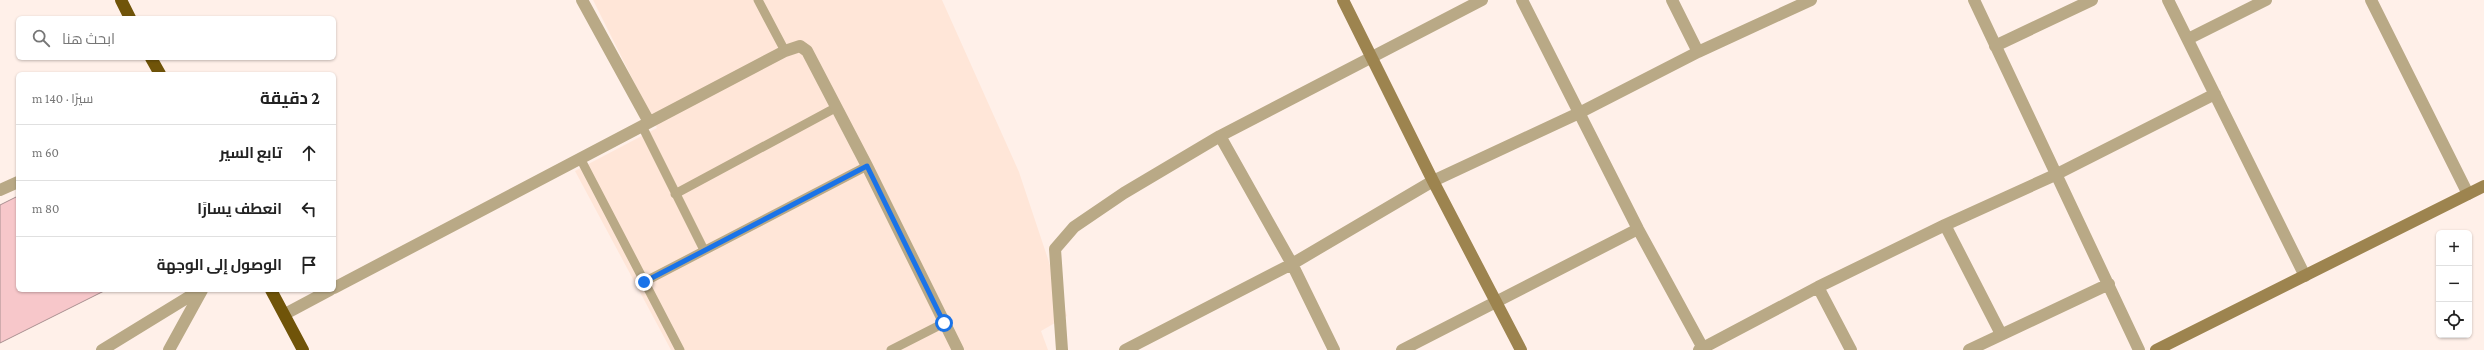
<!DOCTYPE html>
<html lang="ar">
<head>
<meta charset="utf-8">
<style>
	:root { --surface:#fff; --page:#f2f2f2; --text:#222; --muted:#767676; --line:#e0e0e0 }
	body { margin:0; font-family:"Crimson Pro",Cairo,serif; background:var(--page); color:var(--text); direction:rtl }
	.controls { position:absolute; right:12px; bottom:12px; display:grid; overflow:hidden; border-radius:6px; box-shadow:0 1px 3px #0004 }
	.controls button { width:36px; height:36px; display:grid; place-items:center; padding:0; border:0; border-bottom:1px solid var(--line); background:var(--surface); color:var(--text); font:20px sans-serif }
	.stop { position:absolute; width:12px; height:12px; margin:-9px; border:3px solid #1a73e8; border-radius:50%; background:#fff }
	.stop.end { background:#1a73e8; border-color:#fff; box-shadow:0 1px 4px #0008 }
	.list { margin:0; padding:0; list-style:none }
	h2 { display:flex; justify-content:space-between; align-items:center; height:52px; margin:0; padding:0 16px; font-size:17px }
	h2 small { font-size:13px; font-weight:400; color:var(--muted) }
	.list li { display:grid; grid-template-columns:26px 1fr auto; gap:12px; align-items:center; box-sizing:border-box; height:56px; padding:0 16px; border-top:1px solid var(--line) }
	.list b { display:block; font-size:15px; white-space:nowrap }
	.list em { font-size:13px; font-style:normal; color:var(--muted) }
	.icon { flex:none; width:22px; height:22px; fill:none; stroke:currentColor; stroke-width:2; stroke-linecap:round; stroke-linejoin:round }
	.map { position:relative; flex:none; width:2484px; height:350px; overflow:hidden; direction:ltr }
	.search { position:absolute; background:var(--surface); box-shadow:0 1px 3px #0004; left:16px; top:16px; width:320px; height:44px; display:flex; align-items:center; gap:10px; box-sizing:border-box; padding:0 14px; border-radius:6px; color:var(--muted); font-size:15px }
	.panel { position:absolute; background:var(--surface); box-shadow:0 1px 3px #0004; left:16px; top:72px; width:320px; height:220px; border-radius:6px; direction:rtl }
	.map>svg:first-child { display:block }
	.built { fill:#ffe6d8 }
	.building { fill:#f7c7ca; stroke:#a98f90 }
	.lines { fill:none; stroke-linecap:round; stroke-linejoin:round }
	.lane { stroke:#b9a986; stroke-width:9 }
	.street { stroke:#b9a986; stroke-width:12 }
	.secondary { stroke:#9d844f; stroke-width:12 }
	.highway { stroke:#705409; stroke-width:12 }
	.route { stroke:#1a73e8; stroke-width:5 }
</style>
</head>
<body>
<div class="map">
<svg width="2484" height="350" viewBox="0 0 2484 350">
	<rect width="100%" height="100%" fill="#fff0e9"/>
	<path class="built" d="M 593,0 L 942,0 L 1019,172 L 1067,316 L 1041,331 L 1048,350 L 671,350 L 575,171 L 657,128 Z"/>
	<path class="building" d="M 18,196 L 18,290 L 106,290 L 0,343 L 0,205 Z"/>
	<g class="lines">
		<path class="lane" d="M 758,0 L 785,51
			M 642,126 L 704,250
			M 580,158 L 680,350
			M 675,194 L 837,107
			M 644,282 L 867,166
			M 891,350 L 944,323"/>
		<path class="street" d="M 582,0 L 649,122
			M 1522,0 L 1638,229 L 1704,350
			M 1672,0 L 1698,52
			M 1974,0 L 2139,350
			M 2168,0 L 2305,276
			M 2371,0 L 2468,194
			M 2188,39 L 2266,0
			M 1995,46 L 2092,0
			M 1220,136 L 1292,264 L 1334,350
			M 0,190 L 18,182
			M 1945,225 L 2001,334
			M 1818,287 L 1851,350
			M 334,288 L 785,51 L 800,46 L 807,51 L 867,166 L 958,350
			M 285,314 L 330,290
			M 102,350 L 200,290
			M 169,350 L 202,290
			M 1062,350 L 1055,249 L 1074,227 L 1124,193 L 1220,136 L 1482,0
			M 1125,350 L 1292,264 L 1433,181 L 1579,113 L 1698,52 L 1811,0
			M 1402,350 L 1638,229
			M 1699,350 L 1818,287 L 1945,225 L 2055,175 L 2215,94
			M 1969,350 L 2109,284"/>
		<path class="secondary" d="M 1343,0 L 1433,181 L 1521,350
			M 2156,350 L 2484,186"/>
		<path class="highway" d="M 121,0 L 130,18
			M 151,58 L 160,74
			M 271,290 L 303,350"/>
	</g>
	<g class="lines">
		<path class="route" d="M 644,282 L 867,166 L 944,323"/>
	</g>
</svg>
<div class="controls">
<button>+</button>
<button>−</button>
<button><svg class="icon" aria-label="locate" viewBox="0 0 24 24"><circle cx="12" cy="12" r="6"/><path d="M12 2v4M12 18v4M2 12h4M18 12h4"/></svg></button>
</div>
<div class="stop" style="left:944px;top:323px"></div>
<div class="stop end" style="left:644px;top:282px"></div>
<div class="search"><svg class="icon" aria-label="search" viewBox="0 0 24 24"><circle cx="10" cy="10" r="6"/><path d="M15 15l6 6"/></svg>ابحث هنا</div>
<section class="panel">
<h2>2 دقيقة<small>سيرًا · 140 m</small></h2>
<ul class="list">
<li><svg class="icon" aria-label="ahead" viewBox="0 0 24 24"><path d="M12 20V5M6 11l6-6 6 6"/></svg><div><b>تابع السير</b></div><em>60 m</em></li>
<li><svg class="icon" aria-label="left" viewBox="0 0 24 24"><path d="M17 20v-9H6M10 6l-5 5 5 5"/></svg><div><b>انعطف يسارًا</b></div><em>80 m</em></li>
<li><svg class="icon" aria-label="arrive" viewBox="0 0 24 24"><path d="M6 21V4h12l-3 4 3 4H6"/></svg><div><b>الوصول إلى الوجهة</b></div></li>
</ul>
</section>
</div>
</body>
</html>
